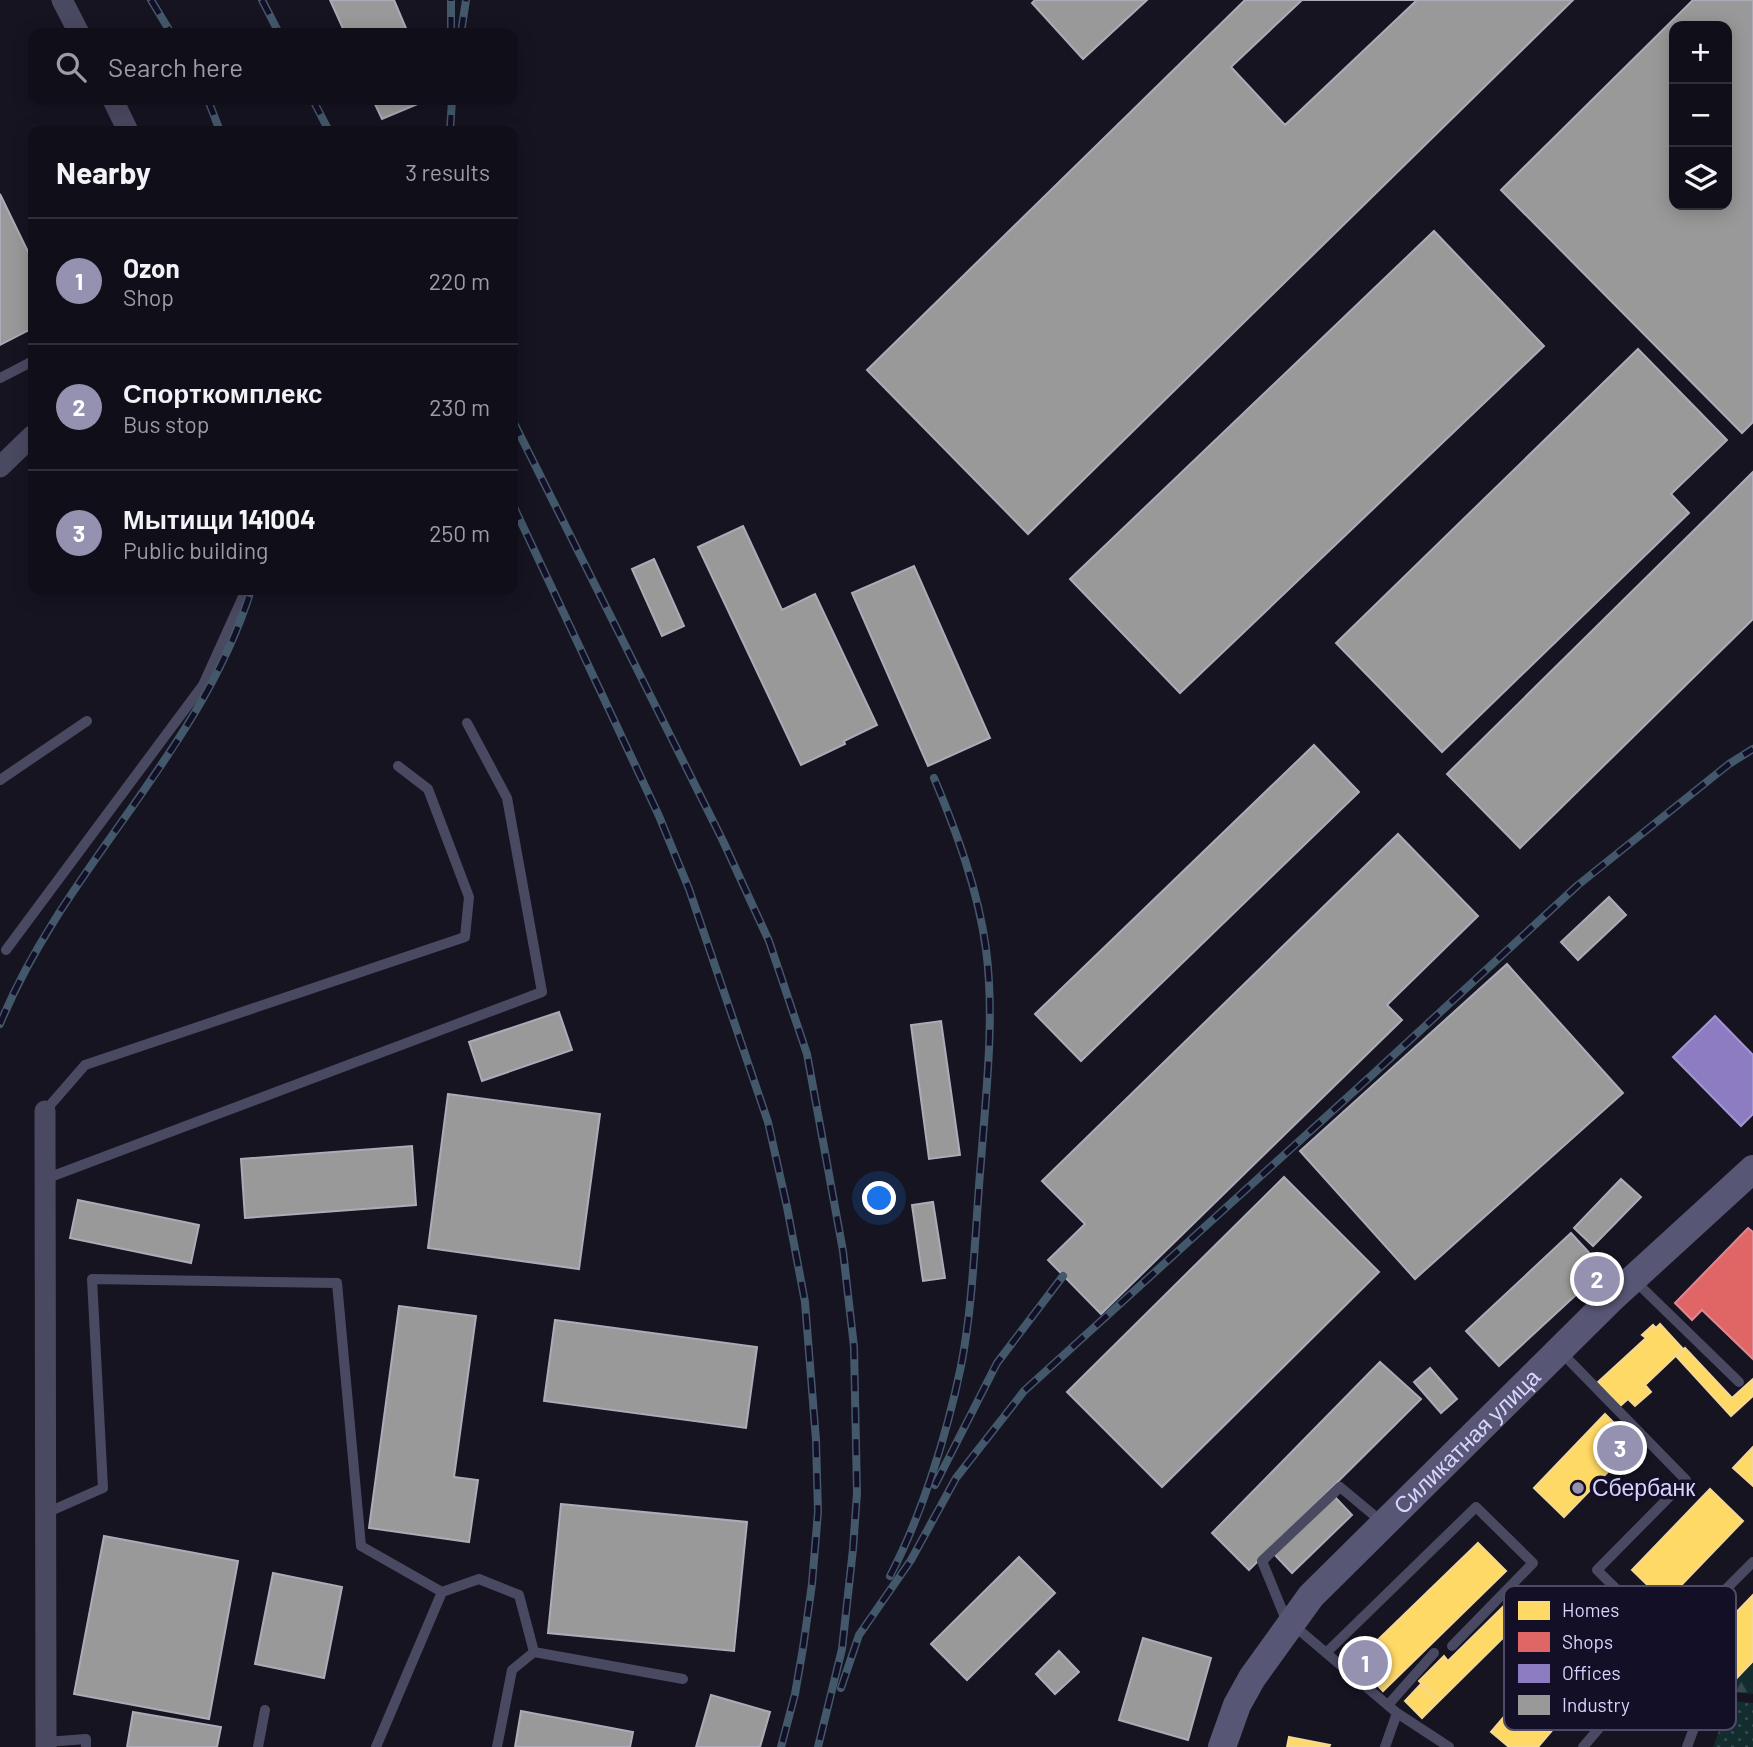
<!DOCTYPE html>
<html lang="en">
<head>
<meta charset="utf-8">
<style>
	:root { --surface:#100f19; --page:#191822; --text:#f1f3f6; --muted:#9c9ca2; --line:#302f38; --accent:#9591b1 }
	body { margin:0; font-family:Barlow,sans-serif; background:var(--page); color:var(--text) }
	.controls { position:absolute; right:21px; top:21px; display:grid; overflow:hidden; border-radius:14px; box-shadow:0 4px 18px #0003 }
	.controls button { width:63px; height:63px; display:grid; place-items:center; padding:0; border:0; border-bottom:2px solid var(--line); background:var(--surface); color:var(--text); font:35px sans-serif }
	.you { position:absolute; left:880px; top:1199px; width:24px; height:24px; margin:-18px; border:5px solid #fff; border-radius:50%; background:#1a73e8; box-shadow:0 0 0 10px #1a73e833 }
	.badge { display:grid; place-items:center; width:46px; height:46px; border-radius:50%; background:var(--accent); color:#fff; font-size:23px; font-weight:700 }
	.pin { position:absolute; translate:-50% -50%; border:4px solid #fff; box-shadow:0 2px 7px #0006 }
	.list { margin:0; padding:0; list-style:none }
	h2 { display:flex; justify-content:space-between; align-items:center; height:91px; margin:0; padding:0 28px; font-size:30px }
	h2 small { font-size:23px; font-weight:400; color:var(--muted) }
	.list li { display:grid; grid-template-columns:46px 1fr auto; gap:21px; align-items:center; box-sizing:border-box; height:126px; padding:0 28px; border-top:2px solid var(--line) }
	.list b { display:block; font-size:26px; white-space:nowrap }
	.list p { margin:0; font-size:23px; white-space:nowrap; color:var(--muted) }
	.list em { font-size:23px; font-style:normal; color:var(--muted) }
	.icon { flex:none; width:38px; height:38px; fill:none; stroke:currentColor; stroke-width:2; stroke-linecap:round; stroke-linejoin:round }
	.map { position:relative; flex:none; width:1753px; height:1747px; overflow:hidden }
	.search { position:absolute; background:var(--surface); box-shadow:0 4px 18px #0003; left:28px; top:28px; width:490px; height:77px; display:flex; align-items:center; gap:18px; box-sizing:border-box; padding:0 24px; border-radius:14px; color:var(--muted); font-size:26px }
	.panel { position:absolute; background:var(--surface); box-shadow:0 4px 18px #0003; left:28px; top:126px; width:490px; height:469px; border-radius:14px }
	.map>svg:first-child { display:block }
	.grass { fill:url(#grass-dots) }
	.forest { fill:url(#forest-firs) }
	.homes { fill:#ffd966; stroke:#f4d894; stroke-width:2 }
	.shops { fill:#e06666; stroke:#de8794; stroke-width:2 }
	.offices { fill:#8e7cc3; stroke:#a496d5; stroke-width:2 }
	.industry { fill:#999; stroke:#acabb8; stroke-width:2; fill-rule:evenodd }
	.lines { fill:none; stroke-linecap:round; stroke-linejoin:round }
	.lane { stroke:#4a4962; stroke-width:10 }
	.street { stroke:#4a4962; stroke-width:21 }
	.secondary { stroke:#575674; stroke-width:28 }
	.rail-casing { stroke:#43596b; stroke-width:8 }
	.rail { stroke:#130f26; stroke-width:5; stroke-dasharray:16; stroke-linecap:butt }
	.poi-dot { fill:#9591b1; stroke:#130f26; stroke-width:2.5 }
	.labels { text-anchor:middle; stroke-width:7; stroke-linejoin:round; paint-order:stroke }
	.street-label { font-size:23px; fill:#d9d4ff; stroke:#130f26 }
	.poi-label { font-size:23px; fill:#d9d4ff; stroke:#130f26; text-anchor:start }
	.key { fill:#130f26; stroke:#4e4a67; stroke-width:2 }
	.key-label { font-size:19px; fill:#d9d4ff }
</style>
</head>
<body>
<div class="map">
<svg width="1753" height="1747" viewBox="0 0 1753 1747">
	<defs>
		<pattern id="grass-dots" width="8" height="8" patternUnits="userSpaceOnUse" patternTransform="scale(1.75)"><rect width="8" height="8" fill="#132c2d"/><path d="M2 2h.1M6 6h.1" fill="none" stroke="#354a4c" stroke-width="1.8" stroke-linecap="round"/></pattern>
		<pattern id="forest-firs" width="22" height="20" patternUnits="userSpaceOnUse" patternTransform="scale(1.75)"><rect width="22" height="20" fill="#132c2d"/><path d="M5 1l3.5 6h-7zM16 11l3.5 6h-7z" fill="#354a4c"/></pattern>
	</defs>
	<rect width="100%" height="100%" fill="#161421"/>
	<path class="grass" d="M 1708,1699 L 1753,1703 L 1753,1747 L 1713,1747 L 1722,1723 L 1703,1716 Z"/>
	<path class="forest" d="M 1690,1646 L 1731,1684 L 1753,1661 L 1753,1694 L 1708,1690 Z"/>
	<path class="homes" d="M 1660,1324 L 1683,1349 L 1645,1385 L 1651,1392 L 1635,1406 L 1628,1399 L 1620,1406 L 1598,1382 L 1646,1338 L 1642,1335 L 1653,1325 L 1656,1328 Z
		M 1685,1348 L 1732,1398 L 1752,1380 L 1753,1396 L 1731,1416 L 1676,1356 Z
		M 1605,1414 L 1635,1444 L 1564,1517 L 1534,1488 Z
		M 1753,1447 L 1753,1486 L 1733,1468 Z
		M 1710,1489 L 1743,1521 L 1665,1602 L 1632,1570 Z
		M 1478,1543 L 1506,1571 L 1383,1691 L 1355,1662 Z
		M 1753,1595 L 1753,1661 L 1731,1684 L 1690,1646 L 1719,1616 L 1726,1623 Z
		M 1513,1597 L 1528,1613 L 1439,1701 L 1419,1681 L 1444,1656 L 1448,1661 Z
		M 1598,1607 L 1632,1636 L 1538,1747 L 1509,1747 L 1491,1732 Z
		M 1421,1684 L 1439,1701 L 1422,1718 L 1405,1701 Z
		M 1289,1737 L 1330,1745 L 1329,1747 L 1287,1747 Z"/>
	<path class="shops" d="M 1748,1228 L 1753,1232 L 1753,1359 L 1702,1310 L 1692,1320 L 1675,1303 Z"/>
	<path class="offices" d="M 1715,1016 L 1753,1055 L 1753,1114 L 1741,1126 L 1673,1057 Z"/>
	<path class="industry" d="M 330,0 L 394,0 L 408,33 L 345,33 Z
		M 1035,0 L 1147,0 L 1083,59 L 1032,3 Z
		M 1245,0 L 1573,0 L 1028,534 L 867,370 Z
		M 1302,0 L 1417,0 L 1285,125 L 1231,67 Z
		M 1693,0 L 1753,0 L 1753,422 L 1742,433 L 1501,190 ZM 1674,26 L 1727,26 L 1727,205 L 1674,205 Z
		M 373,100 L 427,100 L 382,119 Z
		M 0,194 L 33,262 L 33,328 L 0,345 Z
		M 1434,231 L 1544,346 L 1180,693 L 1070,579 Z
		M 1638,349 L 1727,440 L 1671,494 L 1689,513 L 1442,752 L 1336,643 Z
		M 1753,472 L 1753,619 L 1520,848 L 1447,774 Z
		M 743,526 L 782,610 L 815,594 L 877,725 L 844,741 L 845,744 L 801,765 L 698,547 Z
		M 654,559 L 684,626 L 662,636 L 632,569 Z
		M 914,566 L 990,738 L 928,766 L 852,593 Z
		M 1314,745 L 1359,792 L 1081,1061 L 1035,1014 Z
		M 1398,834 L 1478,916 L 1387,1005 L 1402,1020 L 1101,1314 L 1048,1260 L 1085,1224 L 1042,1181 Z
		M 1609,897 L 1626,915 L 1578,960 L 1561,942 Z
		M 1507,964 L 1623,1093 L 1415,1279 L 1300,1151 Z
		M 559,1012 L 572,1050 L 482,1081 L 469,1042 Z
		M 941,1021 L 960,1155 L 929,1159 L 911,1025 Z
		M 448,1094 L 600,1114 L 579,1269 L 428,1248 Z
		M 412,1146 L 416,1205 L 245,1218 L 241,1159 Z
		M 1284,1177 L 1379,1272 L 1162,1487 L 1067,1392 Z
		M 1621,1179 L 1641,1197 L 1593,1246 L 1574,1228 Z
		M 78,1200 L 199,1225 L 191,1263 L 70,1238 Z
		M 933,1202 L 945,1278 L 923,1281 L 912,1205 Z
		M 1571,1233 L 1604,1269 L 1499,1366 L 1466,1331 Z
		M 399,1306 L 476,1316 L 454,1477 L 478,1480 L 469,1542 L 369,1528 Z
		M 555,1320 L 757,1347 L 746,1428 L 544,1401 Z
		M 1380,1362 L 1421,1399 L 1249,1570 L 1212,1533 Z
		M 1430,1368 L 1457,1399 L 1441,1413 L 1414,1382 Z
		M 1334,1496 L 1352,1515 L 1292,1573 L 1274,1554 Z
		M 561,1504 L 747,1522 L 734,1651 L 548,1633 Z
		M 104,1536 L 238,1561 L 209,1719 L 74,1694 Z
		M 1019,1557 L 1055,1593 L 967,1680 L 931,1644 Z
		M 273,1573 L 342,1587 L 324,1678 L 255,1664 Z
		M 1143,1638 L 1211,1658 L 1188,1740 L 1119,1720 Z
		M 1059,1651 L 1079,1672 L 1055,1694 L 1036,1674 Z
		M 711,1695 L 770,1712 L 760,1747 L 696,1747 Z
		M 521,1711 L 633,1732 L 630,1747 L 515,1747 Z
		M 133,1712 L 221,1727 L 217,1747 L 127,1747 Z"/>
	<g class="lines">
		<path class="lane" d="M 0,378 L 33,361
			M 0,780 L 87,721
			M 6,950 L 203,685 L 246,590
			M 45,1111 L 85,1065 L 465,937 L 469,897 L 428,789 L 398,766
			M 45,1179 L 542,992 L 507,798 L 467,723
			M 1633,1279 L 1739,1382
			M 1559,1350 L 1686,1480 L 1597,1570 L 1693,1664 L 1701,1695 L 1697,1720 L 1687,1747
			M 46,1513 L 103,1488 L 92,1279 L 337,1283 L 361,1546 L 442,1592 L 376,1747
			M 442,1592 L 479,1579 L 519,1595 L 534,1652 L 683,1679
			M 1287,1622 L 1262,1561 L 1340,1487 L 1382,1522
			M 1292,1624 L 1397,1713 L 1385,1747
			M 1326,1653 L 1476,1507 L 1533,1563 L 1452,1646
			M 1388,1705 L 1434,1653
			M 1397,1713 L 1449,1747
			M 46,1742 L 86,1739 L 86,1747
			M 258,1747 L 265,1710
			M 497,1747 L 512,1670 L 534,1652
			M 1583,1747 L 1672,1643 L 1753,1562"/>
		<path class="street" d="M 62,0 L 79,33
			M 113,100 L 128,131
			M 0,467 L 33,435
			M 45,1111 L 46,1747"/>
		<path class="secondary" id="s1" d="M 1222,1747 L 1237,1705 L 1252,1678 L 1311,1596 L 1611,1299 L 1753,1169"/>
		<g class="rail-casing">
			<path id="rail" d="M 151,0 L 171,33
				M 262,0 L 279,33
				M 451,33 L 451,0
				M 461,33 L 466,0
				M 208,100 L 220,131
				M 313,100 L 329,131
				M 450,131 L 452,100
				M 513,421 L 723,841 L 769,941 L 807,1054 L 843,1251 L 854,1347 L 857,1493 L 853,1549 L 842,1649 L 818,1747
				M 513,505 L 659,816 L 689,889 L 768,1122 L 787,1207 L 805,1302 L 816,1440 L 818,1512 L 812,1584 L 803,1648 L 795,1694 L 781,1747
				M 0,1024 C 64,867 200,754 251,590
				M 935,1485 L 997,1363 L 1063,1276
				M 890,1576 C 922,1515 947,1434 961,1366 C 974,1299 975,1228 981,1161 C 986,1093 995,1017 986,949 C 978,890 957,833 934,778
				M 841,1688 L 859,1635 L 911,1560 L 956,1478 L 1024,1391 L 1372,1075 L 1578,885 L 1729,764 L 1753,749"/>
		</g>
		<use href="#rail" class="rail"/>
	</g>
	<circle class="poi-dot" cx="1578" cy="1488" r="7"/>
	<g class="labels">
		<g class="street-label">
			<text dy="8" stroke="none"><textPath href="#s1" startOffset="396">Силикатная улица</textPath></text>
		</g>
		<g class="poi-label">
			<text x="1592" y="1496">Сбербанк</text>
		</g>
	</g>
	<rect x="1504" y="1586" width="232" height="144" rx="10" class="key"/>
	<rect x="1518" y="1601" width="32" height="19" fill="#ffd966"/>
	<rect x="1518" y="1632" width="32" height="20" fill="#e06666"/>
	<rect x="1518" y="1664" width="32" height="19" fill="#8e7cc3"/>
	<rect x="1518" y="1695" width="32" height="20" fill="#999"/>
	<g class="key-label">
		<text x="1562" y="1617">Homes</text>
		<text x="1562" y="1649">Shops</text>
		<text x="1562" y="1680">Offices</text>
		<text x="1562" y="1712">Industry</text>
	</g>
</svg>
<div class="controls">
<button>+</button>
<button>−</button>
<button><svg class="icon" aria-label="layers" viewBox="0 0 24 24"><path d="M12 4l9 5-9 5-9-5zM3 14l9 5 9-5"/></svg></button>
</div>
<div class="you"></div>
<div class="pin badge" style="left:1365px;top:1663px">1</div>
<div class="pin badge" style="left:1597px;top:1279px">2</div>
<div class="pin badge" style="left:1620px;top:1448px">3</div>
<div class="search"><svg class="icon" aria-label="search" viewBox="0 0 24 24"><circle cx="10" cy="10" r="6"/><path d="M15 15l6 6"/></svg>Search here</div>
<section class="panel">
<h2>Nearby<small>3 results</small></h2>
<ul class="list">
<li><span class="badge">1</span><div><b>Ozon</b><p>Shop</p></div><em>220 m</em></li>
<li><span class="badge">2</span><div><b>Спорткомплекс</b><p>Bus stop</p></div><em>230 m</em></li>
<li><span class="badge">3</span><div><b>Мытищи 141004</b><p>Public building</p></div><em>250 m</em></li>
</ul>
</section>
</div>
</body>
</html>
